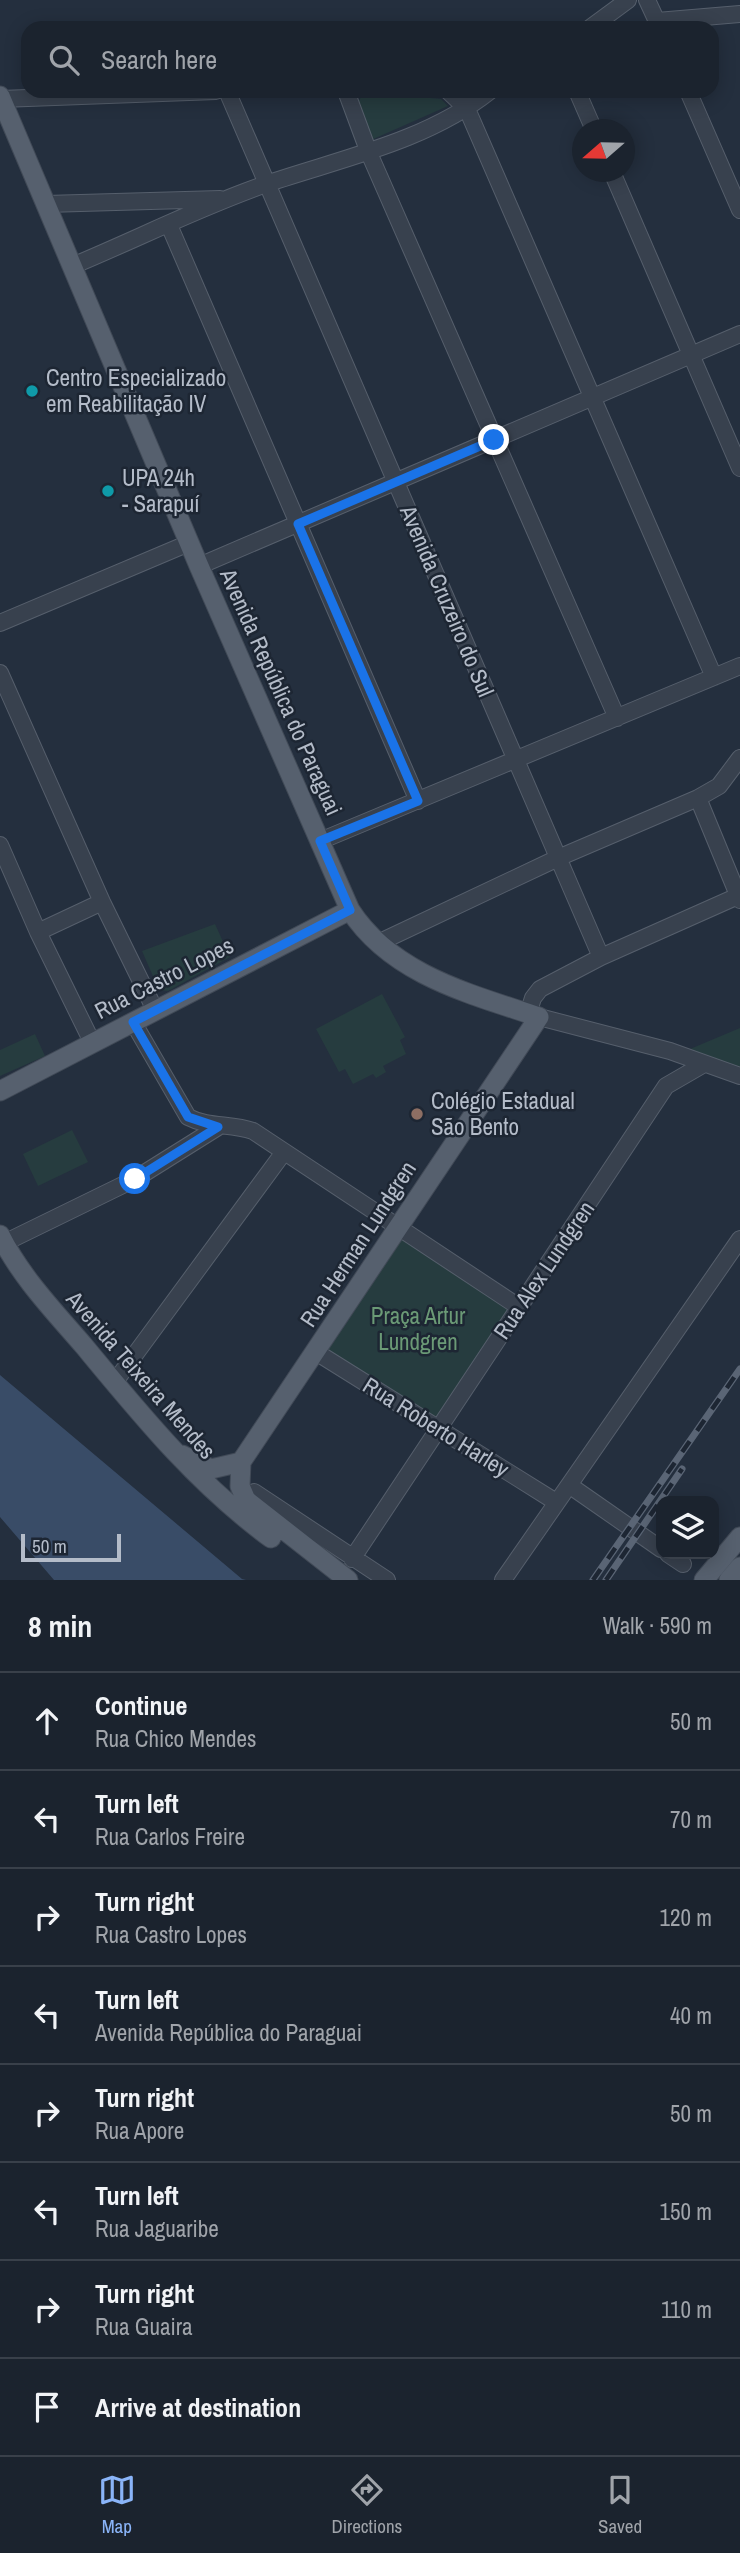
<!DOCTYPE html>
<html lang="en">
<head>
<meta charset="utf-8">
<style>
	:root { --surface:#1b232e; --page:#282f3a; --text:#f1f3f6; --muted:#a0a4aa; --line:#39404a; --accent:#8ab4f8 }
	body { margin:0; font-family:"Archivo Narrow",sans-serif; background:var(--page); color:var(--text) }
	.controls { position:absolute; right:21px; bottom:21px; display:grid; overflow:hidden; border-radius:14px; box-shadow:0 4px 18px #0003 }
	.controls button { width:63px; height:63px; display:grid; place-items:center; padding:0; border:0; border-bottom:2px solid var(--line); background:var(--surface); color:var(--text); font:35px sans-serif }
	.compass { position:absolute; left:572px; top:119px; width:63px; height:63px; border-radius:50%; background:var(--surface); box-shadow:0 4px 18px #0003; rotate:250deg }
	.scale { position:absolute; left:21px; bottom:18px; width:100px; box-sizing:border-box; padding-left:7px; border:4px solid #b4bcc9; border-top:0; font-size:19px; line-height:24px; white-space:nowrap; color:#b4bcc9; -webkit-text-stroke:5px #1d2633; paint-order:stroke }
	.stop { position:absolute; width:21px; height:21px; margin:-16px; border:5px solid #1a73e8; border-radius:50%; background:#fff }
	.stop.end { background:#1a73e8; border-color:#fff; box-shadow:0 2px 7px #0008 }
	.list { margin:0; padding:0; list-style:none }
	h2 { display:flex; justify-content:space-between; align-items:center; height:91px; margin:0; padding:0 28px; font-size:30px }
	h2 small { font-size:23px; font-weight:400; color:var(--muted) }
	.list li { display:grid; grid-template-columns:46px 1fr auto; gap:21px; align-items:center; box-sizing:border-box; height:98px; padding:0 28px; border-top:2px solid var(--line) }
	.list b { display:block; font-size:26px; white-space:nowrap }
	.list p { margin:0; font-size:23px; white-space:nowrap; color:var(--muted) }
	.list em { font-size:23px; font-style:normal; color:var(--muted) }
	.icon { flex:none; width:38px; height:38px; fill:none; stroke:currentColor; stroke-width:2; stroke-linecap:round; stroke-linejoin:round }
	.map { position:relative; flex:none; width:740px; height:1580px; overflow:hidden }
	.search { position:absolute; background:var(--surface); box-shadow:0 4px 18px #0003; left:21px; right:21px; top:21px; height:77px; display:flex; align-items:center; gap:18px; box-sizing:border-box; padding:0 24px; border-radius:21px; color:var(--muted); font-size:26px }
	.sheet { height:875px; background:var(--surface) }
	nav { display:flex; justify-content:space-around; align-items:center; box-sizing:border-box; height:98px; border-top:2px solid var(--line); background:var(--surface); font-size:19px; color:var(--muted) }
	nav a { display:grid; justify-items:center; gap:4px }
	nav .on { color:var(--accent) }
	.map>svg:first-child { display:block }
	.green { fill:#263c3f }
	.water { fill:#394c67 }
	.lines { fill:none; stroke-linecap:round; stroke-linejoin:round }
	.minor-casing { stroke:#565f6c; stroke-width:18 }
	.major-casing { stroke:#414a57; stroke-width:21 }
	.minor { stroke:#38414e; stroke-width:16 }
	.major { stroke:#56606e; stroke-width:19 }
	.rail-casing { stroke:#5a6575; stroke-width:7 }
	.rail { stroke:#1d2633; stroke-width:4.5; stroke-dasharray:13; stroke-linecap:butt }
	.route { stroke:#1a73e8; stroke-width:9 }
	.culture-dot { fill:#0f9aa8; stroke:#1d2633; stroke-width:2.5 }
	.education-dot { fill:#8d6e63; stroke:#1d2633; stroke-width:2.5 }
	.labels { text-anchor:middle; stroke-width:5; stroke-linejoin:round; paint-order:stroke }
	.poi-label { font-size:23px; fill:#b4bcc9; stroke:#1d2633; text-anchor:start }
	.street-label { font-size:23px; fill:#b4bcc9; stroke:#1d2633 }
	.park-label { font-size:23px; fill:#6b9a76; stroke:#1d2633 }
</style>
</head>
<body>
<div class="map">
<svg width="740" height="1580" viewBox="0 0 740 1580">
	<rect width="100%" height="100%" fill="#242f3e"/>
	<path class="green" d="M 361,97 L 430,98 L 441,99 L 448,106 L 371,140 L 357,104 Z
		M 215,924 L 230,957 L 168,991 L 159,990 L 142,951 Z
		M 382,994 L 405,1037 L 400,1040 L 406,1054 L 383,1066 L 386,1072 L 376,1078 L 373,1074 L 353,1084 L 345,1069 L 339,1072 L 316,1029 Z
		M 740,1028 L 740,1067 L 690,1049 Z
		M 35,1034 L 45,1056 L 0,1076 L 0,1050 Z
		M 72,1130 L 88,1162 L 38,1186 L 23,1154 Z
		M 401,1237 L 511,1308 L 437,1420 L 325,1351 Z"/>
	<path class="water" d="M 0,1375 L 242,1579 L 246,1580 L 54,1580 L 0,1517 Z"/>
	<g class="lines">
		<g class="minor-casing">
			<path id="minor" d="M 647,0 L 660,28
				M 657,21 L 740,14
				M 590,28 L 628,0
				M 227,91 L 601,957
				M 346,91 L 369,153 L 617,718
				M 448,91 L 467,109 L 714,677
				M 577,91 L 594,130
				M 688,91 L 740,210
				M 1,99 L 216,91
				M 612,172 L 740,468
				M 46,204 L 220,199
				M 169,225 L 418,801
				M 72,266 C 137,239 202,206 269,183 C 343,158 427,141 490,91
				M 199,566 L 740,334
				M 0,623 L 189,543
				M 0,673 L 102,902 L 155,1010
				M 698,798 L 740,900
				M 320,841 L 740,666
				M 0,845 L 38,932 L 92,1042
				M 38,932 L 102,902
				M 378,943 L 558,858 L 698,798 L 719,786 L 740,758
				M 528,1014 L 533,998 L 540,989 L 601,957 L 738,896
				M 539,1017 L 670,1051 L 740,1076
				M 133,1022 L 188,1117 C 209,1128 231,1123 253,1131 L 519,1307
				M 4,1243 L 135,1179 L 218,1127
				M 316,1352 L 556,1502
				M 114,1383 L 284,1152
				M 569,1485 L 661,1549
				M 254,1492 L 387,1580
				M 668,1554 L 683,1564
				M 352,1559 L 666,1086 L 704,1064
				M 503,1580 L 740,1239"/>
		</g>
		<g class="major-casing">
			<path id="major" d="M 0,96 L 199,566 L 350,910 C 392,975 471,994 539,1017 L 241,1462 L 240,1486 L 246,1500 L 348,1580
				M 0,1091 L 350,910
				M 0,1235 C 21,1277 53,1310 84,1346 C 142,1416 197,1484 271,1538
				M 182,1455 L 211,1469 L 241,1462
				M 704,1580 L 740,1537
				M 729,1580 L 740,1567"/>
		</g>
		<use href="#minor" class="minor"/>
		<use href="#major" class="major"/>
		<g class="rail-casing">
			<path id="rail" d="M 593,1580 L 740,1369
				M 606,1580 L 682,1469"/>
		</g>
		<use href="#rail" class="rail"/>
	</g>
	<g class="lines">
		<path class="route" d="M 135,1179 L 218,1127 L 188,1117 L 133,1022 L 350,910 L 320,841 L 418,801 L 298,524 L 494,440"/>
	</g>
	<g class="culture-dot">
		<circle cx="32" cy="391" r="7"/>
		<circle cx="108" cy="491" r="7"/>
	</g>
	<circle class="education-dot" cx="417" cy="1114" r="7"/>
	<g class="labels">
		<g class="poi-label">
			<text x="46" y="386">Centro Especializado<tspan x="46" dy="26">em Reabilitação IV</tspan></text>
			<text x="122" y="486">UPA 24h<tspan x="122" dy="26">- Sarapuí</tspan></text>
			<text x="431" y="1109">Colégio Estadual<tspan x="431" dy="26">São Bento</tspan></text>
		</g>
		<g class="street-label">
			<text transform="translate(447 601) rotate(67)" y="8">Avenida Cruzeiro do Sul</text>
			<text transform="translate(281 692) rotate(66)" y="8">Avenida República do Paraguai</text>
			<text transform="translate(164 978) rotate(-27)" y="8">Rua Castro Lopes</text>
			<text transform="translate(358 1244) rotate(-57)" y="8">Rua Herman Lundgren</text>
			<text transform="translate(544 1270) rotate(-56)" y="8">Rua Alex Lundgren</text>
			<text transform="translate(141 1375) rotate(49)" y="8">Avenida Teixeira Mendes</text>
			<text transform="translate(436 1427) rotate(32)" y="8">Rua Roberto Harley</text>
		</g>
		<g class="park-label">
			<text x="418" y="1324">Praça Artur<tspan x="418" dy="26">Lundgren</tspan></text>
		</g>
	</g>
</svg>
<div class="controls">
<button><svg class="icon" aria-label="layers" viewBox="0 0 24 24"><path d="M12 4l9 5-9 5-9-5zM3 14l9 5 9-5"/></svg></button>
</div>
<svg class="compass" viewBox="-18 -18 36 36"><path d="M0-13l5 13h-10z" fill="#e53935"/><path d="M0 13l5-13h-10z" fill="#a0a4aa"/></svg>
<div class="scale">50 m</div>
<div class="stop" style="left:135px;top:1179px"></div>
<div class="stop end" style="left:494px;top:440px"></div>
<div class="search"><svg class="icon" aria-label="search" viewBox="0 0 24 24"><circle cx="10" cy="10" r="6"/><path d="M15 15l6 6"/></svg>Search here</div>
</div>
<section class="sheet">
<h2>8 min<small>Walk · 590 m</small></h2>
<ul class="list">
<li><svg class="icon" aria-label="ahead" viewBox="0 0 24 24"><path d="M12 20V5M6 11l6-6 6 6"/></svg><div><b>Continue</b><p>Rua Chico Mendes</p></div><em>50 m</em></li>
<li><svg class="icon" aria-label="left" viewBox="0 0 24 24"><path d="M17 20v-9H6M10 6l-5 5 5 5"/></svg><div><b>Turn left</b><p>Rua Carlos Freire</p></div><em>70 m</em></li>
<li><svg class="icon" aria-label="right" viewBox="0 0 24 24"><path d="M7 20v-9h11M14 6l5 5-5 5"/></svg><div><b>Turn right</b><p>Rua Castro Lopes</p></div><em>120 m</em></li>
<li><svg class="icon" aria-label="left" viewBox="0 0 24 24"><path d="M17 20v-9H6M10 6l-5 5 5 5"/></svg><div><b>Turn left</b><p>Avenida República do Paraguai</p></div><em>40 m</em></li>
<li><svg class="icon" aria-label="right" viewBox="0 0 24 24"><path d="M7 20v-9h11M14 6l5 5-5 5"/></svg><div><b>Turn right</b><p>Rua Apore</p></div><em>50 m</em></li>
<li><svg class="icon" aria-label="left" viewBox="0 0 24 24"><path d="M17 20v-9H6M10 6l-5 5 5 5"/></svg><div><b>Turn left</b><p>Rua Jaguaribe</p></div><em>150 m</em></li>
<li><svg class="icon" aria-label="right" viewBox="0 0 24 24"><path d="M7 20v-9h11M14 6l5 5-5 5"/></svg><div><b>Turn right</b><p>Rua Guaira</p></div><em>110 m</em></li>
<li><svg class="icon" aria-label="arrive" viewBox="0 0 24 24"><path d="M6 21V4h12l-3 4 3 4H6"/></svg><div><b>Arrive at destination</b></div></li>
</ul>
</section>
<nav>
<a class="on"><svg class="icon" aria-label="map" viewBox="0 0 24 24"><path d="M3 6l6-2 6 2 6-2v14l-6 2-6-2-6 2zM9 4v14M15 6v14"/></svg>Map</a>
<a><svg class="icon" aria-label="directions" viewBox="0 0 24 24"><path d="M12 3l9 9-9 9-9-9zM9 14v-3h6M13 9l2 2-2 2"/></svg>Directions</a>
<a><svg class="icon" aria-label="saved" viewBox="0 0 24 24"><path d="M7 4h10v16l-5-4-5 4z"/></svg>Saved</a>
</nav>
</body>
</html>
